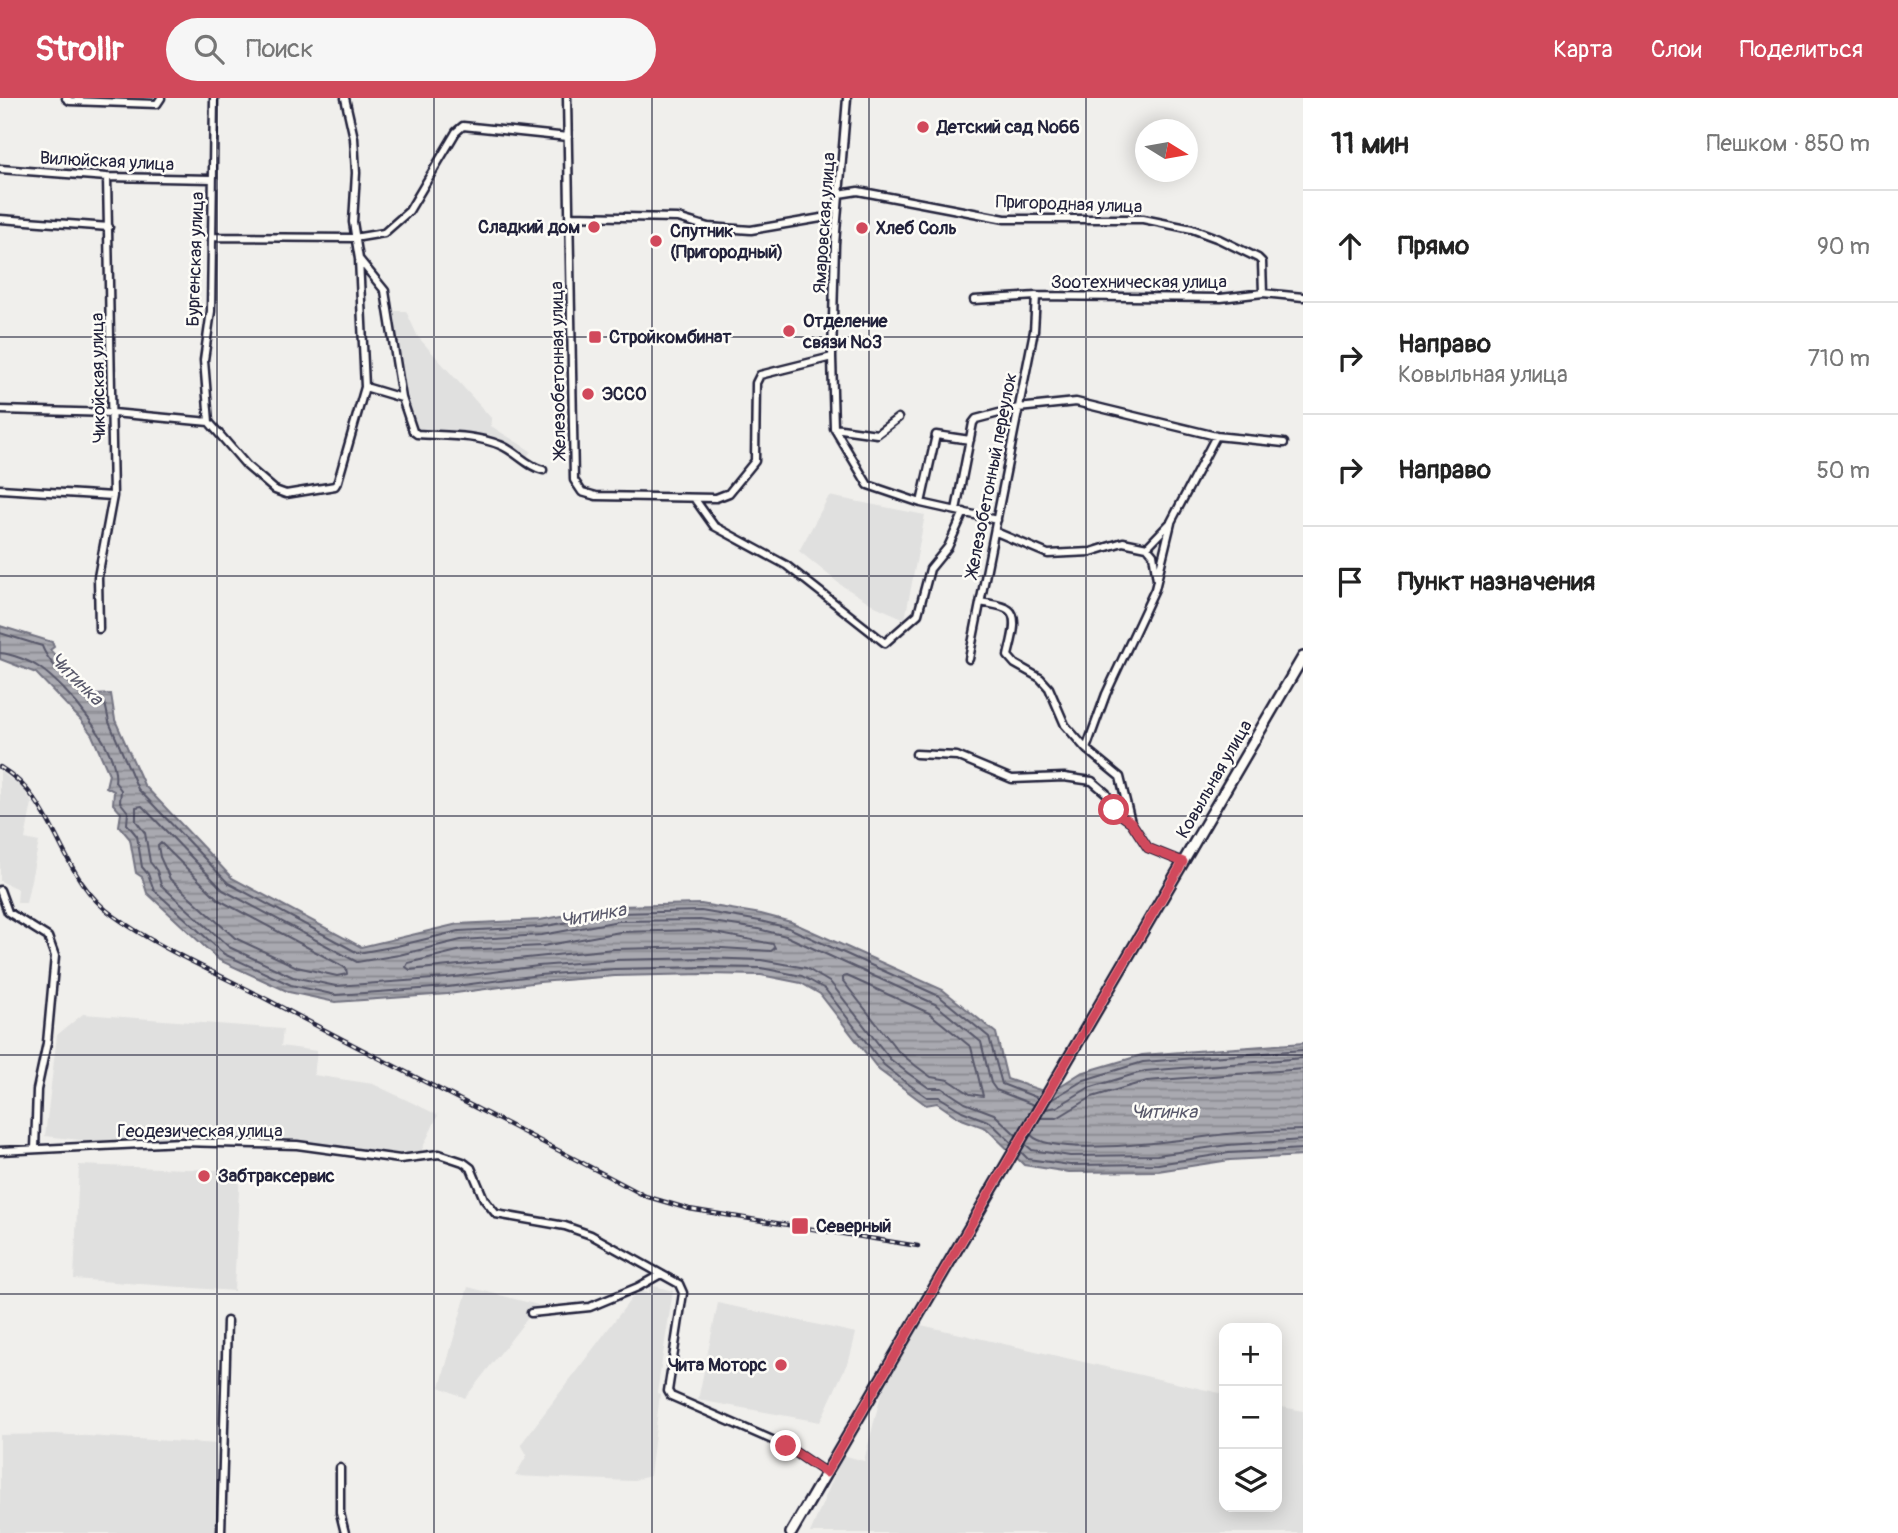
<!DOCTYPE html>
<html lang="ru">
<head>
<meta charset="utf-8">
<style>
	:root { --surface:#fff; --page:#f6f6f6; --text:#222; --muted:#767676; --line:#e0e0e0; --accent:#d1495b }
	body { margin:0; font-family:Pangolin,sans-serif; background:var(--page); color:var(--text) }
	.controls { position:absolute; right:21px; bottom:21px; display:grid; overflow:hidden; border-radius:14px; box-shadow:0 4px 18px #0003 }
	.controls button { width:63px; height:63px; display:grid; place-items:center; padding:0; border:0; border-bottom:2px solid var(--line); background:var(--surface); color:var(--text); font:35px sans-serif }
	.compass { position:absolute; left:1135px; top:21px; width:63px; height:63px; border-radius:50%; background:var(--surface); box-shadow:0 4px 18px #0003; rotate:101deg }
	.stop { position:absolute; width:21px; height:21px; margin:-16px; border:5px solid #d1495b; border-radius:50%; background:#fff }
	.stop.end { background:#d1495b; border-color:#fff; box-shadow:0 2px 7px #0008 }
	.list { margin:0; padding:0; list-style:none }
	h2 { display:flex; justify-content:space-between; align-items:center; height:91px; margin:0; padding:0 28px; font-size:30px }
	h2 small { font-size:23px; font-weight:400; color:var(--muted) }
	.list li { display:grid; grid-template-columns:46px 1fr auto; gap:21px; align-items:center; box-sizing:border-box; height:112px; padding:0 28px; border-top:2px solid var(--line) }
	.list b { display:block; font-size:26px; white-space:nowrap }
	.list p { margin:0; font-size:23px; white-space:nowrap; color:var(--muted) }
	.list em { font-size:23px; font-style:normal; color:var(--muted) }
	.icon { flex:none; width:38px; height:38px; fill:none; stroke:currentColor; stroke-width:2; stroke-linecap:round; stroke-linejoin:round }
	.map { position:relative; flex:none; width:1303px; height:1435px; overflow:hidden }
	header { display:flex; align-items:center; gap:42px; box-sizing:border-box; height:98px; padding:0 35px; background:var(--accent); color:#fff }
	header strong { font-size:33px }
	nav { display:flex; gap:38px; margin-inline-start:auto; font-size:24px }
	.search { width:490px; height:63px; background:var(--page); display:flex; align-items:center; gap:18px; box-sizing:border-box; padding:0 24px; border-radius:38px; color:var(--muted); font-size:26px }
	main { display:flex }
	aside { flex:1; background:var(--surface) }
	.map>svg:first-child { display:block }
	.built { fill:#e0e0df }
	.water { fill:url(#water-rules); stroke:#737381; stroke-width:2 }
	.lines { fill:none; stroke-linecap:round; stroke-linejoin:round }
	.shore { stroke:#58586a; stroke-width:2 }
	.minor-casing { stroke:#22223b; stroke-width:11 }
	.secondary-casing { stroke:#22223b; stroke-width:14 }
	.minor { stroke:#fdfcf7; stroke-width:6 }
	.secondary { stroke:#fdfcf7; stroke-width:9 }
	.rail-casing { stroke:#22223b; stroke-width:4.5 }
	.rail { stroke:#fdfcf7; stroke-width:2; stroke-dasharray:5; stroke-linecap:butt }
	.route { stroke:#d1495b; stroke-width:9 }
	.grid { fill:none; stroke:#22223b; stroke-width:2; stroke-opacity:0.55 }
	.poi-dot { fill:#d1495b; stroke:#fdfcf7; stroke-width:2.5 }
	.labels { text-anchor:middle; stroke-width:5; stroke-linejoin:round; paint-order:stroke }
	.poi-label { font-size:18px; font-weight:bold; fill:#22223b; stroke:#fdfcf7; text-anchor:start }
	.street-label { font-size:18px; fill:#22223b; stroke:#fdfcf7 }
	.water-label { font-size:19px; font-style:italic; fill:#58586a; stroke:#fdfcf7 }
</style>
</head>
<body>
<header>
<strong>Strollr</strong>
<div class="search"><svg class="icon" aria-label="search" viewBox="0 0 24 24"><circle cx="10" cy="10" r="6"/><path d="M15 15l6 6"/></svg>Поиск</div>
<nav><a>Карта</a><a>Слои</a><a>Поделиться</a></nav>
</header>
<main>
<div class="map">
<svg width="1303" height="1435" viewBox="0 0 1303 1435">
	<defs>
		<pattern id="water-rules" width="6" height="5" patternUnits="userSpaceOnUse" patternTransform="scale(1.75)"><rect width="6" height="5" fill="#a9a9b0"/><path d="M0 2.5h6" fill="none" stroke="#898990"/></pattern>
	</defs>
	<rect width="100%" height="100%" fill="#f0efec"/>
	<filter id="ink" filterUnits="userSpaceOnUse"><feTurbulence type="fractalNoise" baseFrequency=".0143" numOctaves="2"/><feDisplacementMap in="SourceGraphic" scale="14" xChannelSelector="R" yChannelSelector="G"/><feConvolveMatrix kernelMatrix="1 2 1 2 8 2 1 2 1" color-interpolation-filters="sRGB"/></filter>
	<g filter="url(#ink)">
		<path class="built" d="M 392,213 L 406,213 L 418,239 L 492,321 L 491,328 L 531,353 L 527,359 L 491,337 L 414,331 Z
			M 829,398 L 925,417 L 905,521 L 875,508 L 841,487 L 799,453 Z
			M 0,673 L 23,690 L 32,705 L 25,741 L 39,744 L 26,805 L 17,805 L 18,791 L 0,783 Z
			M 83,916 L 283,931 L 281,948 L 317,953 L 314,977 L 373,986 L 438,1017 L 418,1060 L 270,1038 L 89,1043 L 45,1038 L 57,937 Z
			M 79,1067 L 240,1073 L 234,1193 L 74,1181 Z
			M 651,1187 L 673,1193 L 657,1295 L 660,1296 L 650,1378 L 630,1383 L 515,1378 L 527,1357 L 521,1346 L 637,1193 L 648,1195 Z
			M 468,1189 L 538,1207 L 465,1300 L 440,1289 Z
			M 718,1205 L 856,1235 L 850,1259 L 820,1324 L 698,1302 Z
			M 921,1227 L 1224,1296 L 1224,1409 L 1277,1409 L 1277,1308 L 1303,1313 L 1303,1435 L 810,1435 L 843,1357 L 864,1363 L 884,1285 Z
			M 55,1336 L 219,1346 L 215,1435 L 0,1435 L 0,1337 Z"/>
		<path class="water" d="M 0,528 L 52,544 L 54,549 L 50,552 L 85,590 L 95,597 L 111,596 L 115,622 L 144,687 L 232,780 L 361,849 L 458,826 L 540,822 L 617,808 L 701,806 L 761,816 L 791,824 L 943,892 L 996,935 L 1007,981 L 1049,995 L 1081,975 L 1142,957 L 1303,945 L 1303,1058 L 1230,1062 L 1158,1073 L 1069,1074 L 1024,1067 L 986,1030 L 959,1020 L 937,1005 L 926,1007 L 879,972 L 820,896 L 801,885 L 761,877 L 704,876 L 615,878 L 539,884 L 448,896 L 335,904 L 289,894 L 219,862 L 147,795 L 142,779 L 136,775 L 130,741 L 119,728 L 121,715 L 113,706 L 114,693 L 106,689 L 109,676 L 92,637 L 80,621 L 36,575 L 0,561 Z"/>
		<g class="lines">
			<path class="shore" d="M 0,535 L 42,548 C 46,561 81,601 94,604 C 98,605 102,604 105,605 L 109,624 L 138,691 L 228,785 L 358,855 L 397,848 L 459,833 L 541,829 L 618,815 L 701,813 L 760,823 L 789,830 L 939,898 L 989,939 L 1002,986 L 1038,1000
				M 0,555 C 12,556 30,563 40,570 C 66,588 120,651 115,684 L 121,692 L 120,704 L 128,714 L 127,726 L 137,738 L 142,769 L 148,776 L 154,792 L 224,856 L 291,887 L 336,897 L 448,889 L 539,877 L 615,871 L 704,869 L 761,870 L 802,878 L 825,891 L 884,967 L 904,983 L 927,999 L 939,999 L 962,1013 L 990,1024 L 1012,1045
				M 161,745 L 219,802 L 346,870 L 347,876 L 337,878 L 297,869 L 235,840 L 170,781 L 160,759 L 158,748 Z
				M 699,832 L 773,846 L 775,850 L 771,853 L 705,849 L 614,851 L 410,872 L 406,869 L 408,865 L 462,852 L 543,848 L 620,834 Z
				M 847,878 L 929,915 L 971,949 L 983,998 L 970,996 L 949,982 L 931,979 L 916,968 L 898,953 L 843,883 L 843,879 Z
				M 1051,1002 L 1084,982 L 1143,964 L 1303,952
				M 1046,1011 L 1057,1009 L 1088,990 L 1145,973 L 1303,960
				M 1040,1020 L 1057,1020 L 1092,999 L 1147,983 L 1303,971
				M 1016,1037 L 994,1016 L 965,1005 L 942,990 L 929,990 L 909,976 L 890,961 L 831,885 L 806,870 L 761,862 L 705,860 L 615,862 L 538,868 L 447,880 L 336,888 L 293,879 L 229,849 L 161,787 L 157,773 L 150,764 L 145,735 L 136,723 L 136,709 L 142,708 L 223,792 L 357,864 L 399,857 L 461,842 L 542,837 L 619,823 L 700,822 L 758,831 L 786,838 L 935,906 L 981,944 L 991,985 L 996,992 L 1034,1007
				M 1031,1037 C 1055,1062 1191,1040 1227,1036 C 1252,1034 1278,1032 1303,1032
				M 1025,1046 L 1032,1052 L 1070,1058 L 1157,1057 L 1228,1047 L 1303,1042
				M 1021,1054 L 1028,1061 L 1070,1067 L 1158,1066 L 1229,1055 L 1303,1051"/>
			<g class="minor-casing">
				<path id="minor" d="M 66,0 L 70,3 L 157,6 L 161,0
					M 567,0 L 574,382 L 582,394 L 596,398 L 716,400 L 729,395 L 755,363 L 756,285 L 760,277 L 832,259 L 835,146 L 847,0
					M 0,71 L 107,79 L 212,81
					M 839,96 L 858,93 L 1005,121 L 1143,121 L 1192,131 L 1219,141 L 1258,160 L 1262,164 L 1263,195
					M 569,118 L 678,120 L 708,129 L 751,132 L 821,120
					M 0,121 L 109,129
					M 213,139 L 354,140 L 384,135 L 409,113 L 456,34 L 463,28 L 568,39
					M 359,161 L 385,193 L 402,300 L 413,333 L 417,336 C 444,338 474,336 500,347 C 516,353 526,368 543,372
					M 974,202 L 1036,198 L 1221,200 L 1263,195 L 1303,199
					M 832,259 L 834,330 L 868,387 L 921,405 L 997,422
					M 365,289 L 402,300
					M 0,312 L 113,315 L 209,324 L 247,368 L 275,392 L 286,396 L 335,388 L 338,383 L 365,289 L 359,161 L 353,124 L 356,75 L 354,40 L 345,0
					M 209,324 L 204,262 L 211,213 L 214,0
					M 834,330 L 877,336 L 898,320
					M 0,391 L 113,398
					M 694,400 L 714,428 L 786,467 L 885,545 L 918,516 L 930,471 L 948,449 L 964,414
					M 921,405 L 936,337 L 970,342
					M 956,412 L 973,325 L 976,321 L 1018,310 L 1076,304 L 1216,338 L 1284,345
					M 996,434 L 1048,456 L 1091,454 L 1123,444 L 1147,449 L 1171,424 L 1216,338
					M 1147,449 L 1153,456 L 1157,482
					M 981,504 C 989,506 1003,507 1009,512 C 1020,520 1010,547 1008,558 L 1015,566 L 1040,580 L 1049,590 L 1065,627 L 1086,651 L 1120,679 L 1131,724 L 1148,750 L 1183,764
					M 99,531 L 98,479 L 113,398 L 107,79
					M 969,561 L 1034,233 L 1036,198
					M 1086,651 L 1106,596 L 1155,491 L 1171,425
					M 916,656 L 957,658 L 1012,681 L 1064,679 L 1092,683 L 1106,695 L 1114,712 L 1131,724
					M 0,792 L 8,814 L 48,839 L 55,858 L 47,945 L 37,992 L 35,1051
					M 0,1053 L 182,1044 L 297,1047 L 400,1061 L 439,1056 L 463,1064 L 471,1070 L 484,1101 L 496,1116 L 565,1128 L 591,1137 L 679,1186 L 683,1195 L 668,1293 L 671,1298 L 786,1348 L 826,1375
					M 531,1215 L 590,1209 L 638,1189 L 661,1176
					M 340,1370 L 340,1415 L 345,1435
					M 221,1435 L 227,1223"/>
			</g>
			<g class="secondary-casing">
				<path id="secondary" d="M 791,1435 L 1303,559"/>
			</g>
			<use href="#minor" class="minor"/>
			<use href="#secondary" class="secondary"/>
			<g class="rail-casing">
				<path id="rail" d="M 0,669 C 59,704 58,779 114,818 C 158,850 219,876 268,902 C 393,969 520,1031 645,1098 L 689,1111 L 918,1148"/>
			</g>
			<use href="#rail" class="rail"/>
		</g>
	</g>
	<g class="lines" filter="url(#ink)">
		<path class="route" d="M 786,1348 L 826,1375 L 1183,764 L 1148,750 L 1131,724 L 1114,712"/>
	</g>
	<path class="grid" d="M 217,0 L 217,1435M 434,0 L 434,1435M 652,0 L 652,1435M 869,0 L 869,1435M 1086,0 L 1086,1435M 0,239 L 1303,239M 0,478 L 1303,478M 0,718 L 1303,718M 0,957 L 1303,957M 0,1196 L 1303,1196"/>
	<g class="poi-dot">
		<circle cx="923" cy="29" r="7"/>
		<circle cx="594" cy="129" r="7"/>
		<circle cx="862" cy="130" r="7"/>
		<circle cx="656" cy="143" r="7"/>
		<circle cx="789" cy="233" r="7"/>
		<rect x="588" y="232" width="14" height="14" rx="3.5"/>
		<circle cx="588" cy="296" r="7"/>
		<circle cx="204" cy="1078" r="7"/>
		<rect x="791" y="1119" width="18" height="18" rx="3.5"/>
		<circle cx="781" cy="1267" r="7"/>
	</g>
	<g class="labels">
		<g class="poi-label">
			<text x="937" y="35">Детский сад №66</text>
			<text x="580" y="135" text-anchor="end">Сладкий дом</text>
			<text x="876" y="136">Хлеб Соль</text>
			<text x="670" y="139">Спутник<tspan x="670" dy="21">(Пригородный)</tspan></text>
			<text x="803" y="229">Отделение<tspan x="803" dy="21">связи №3</tspan></text>
			<text x="609" y="245">Стройкомбинат</text>
			<text x="602" y="302">ЭССО</text>
			<text x="218" y="1084">Забтраксервис</text>
			<text x="816" y="1134">Северный</text>
			<text x="767" y="1273" text-anchor="end">Чита Моторс</text>
		</g>
		<g class="street-label">
			<text transform="translate(107 63) rotate(3)" y="6">Вилюйская улица</text>
			<text transform="translate(1069 106) rotate(2)" y="6">Пригородная улица</text>
			<text transform="translate(824 125) rotate(-86)" y="6">Ямаровская улица</text>
			<text transform="translate(195 161) rotate(-88)" y="6">Бургенская улица</text>
			<text x="1139" y="190">Зоотехническая улица</text>
			<text transform="translate(558 272) rotate(-91)" y="6">Железобетонная улица</text>
			<text transform="translate(98 280) rotate(-91)" y="6">Чикойская улица</text>
			<text transform="translate(991 377) rotate(-79)" y="6">Железобетонный переулок</text>
			<text transform="translate(1214 681) rotate(-60)" y="6">Ковыльная улица</text>
			<text x="200" y="1039">Геодезическая улица</text>
		</g>
		<g class="water-label">
			<text transform="translate(77 580) rotate(45)" y="7">Читинка</text>
			<text transform="translate(593 816) rotate(-10)" y="7">Читинка</text>
			<text x="1164" y="1020">Читинка</text>
		</g>
	</g>
</svg>
<div class="controls">
<button>+</button>
<button>−</button>
<button><svg class="icon" aria-label="layers" viewBox="0 0 24 24"><path d="M12 4l9 5-9 5-9-5zM3 14l9 5 9-5"/></svg></button>
</div>
<svg class="compass" viewBox="-18 -18 36 36"><path d="M0-13l5 13h-10z" fill="#e53935"/><path d="M0 13l5-13h-10z" fill="#767676"/></svg>
<div class="stop" style="left:1114px;top:712px"></div>
<div class="stop end" style="left:786px;top:1348px"></div>
</div>
<aside>
<h2>11 мин<small>Пешком · 850 m</small></h2>
<ul class="list">
<li><svg class="icon" aria-label="ahead" viewBox="0 0 24 24"><path d="M12 20V5M6 11l6-6 6 6"/></svg><div><b>Прямо</b></div><em>90 m</em></li>
<li><svg class="icon" aria-label="right" viewBox="0 0 24 24"><path d="M7 20v-9h11M14 6l5 5-5 5"/></svg><div><b>Направо</b><p>Ковыльная улица</p></div><em>710 m</em></li>
<li><svg class="icon" aria-label="right" viewBox="0 0 24 24"><path d="M7 20v-9h11M14 6l5 5-5 5"/></svg><div><b>Направо</b></div><em>50 m</em></li>
<li><svg class="icon" aria-label="arrive" viewBox="0 0 24 24"><path d="M6 21V4h12l-3 4 3 4H6"/></svg><div><b>Пункт назначения</b></div></li>
</ul>
</aside>
</main>
</body>
</html>
